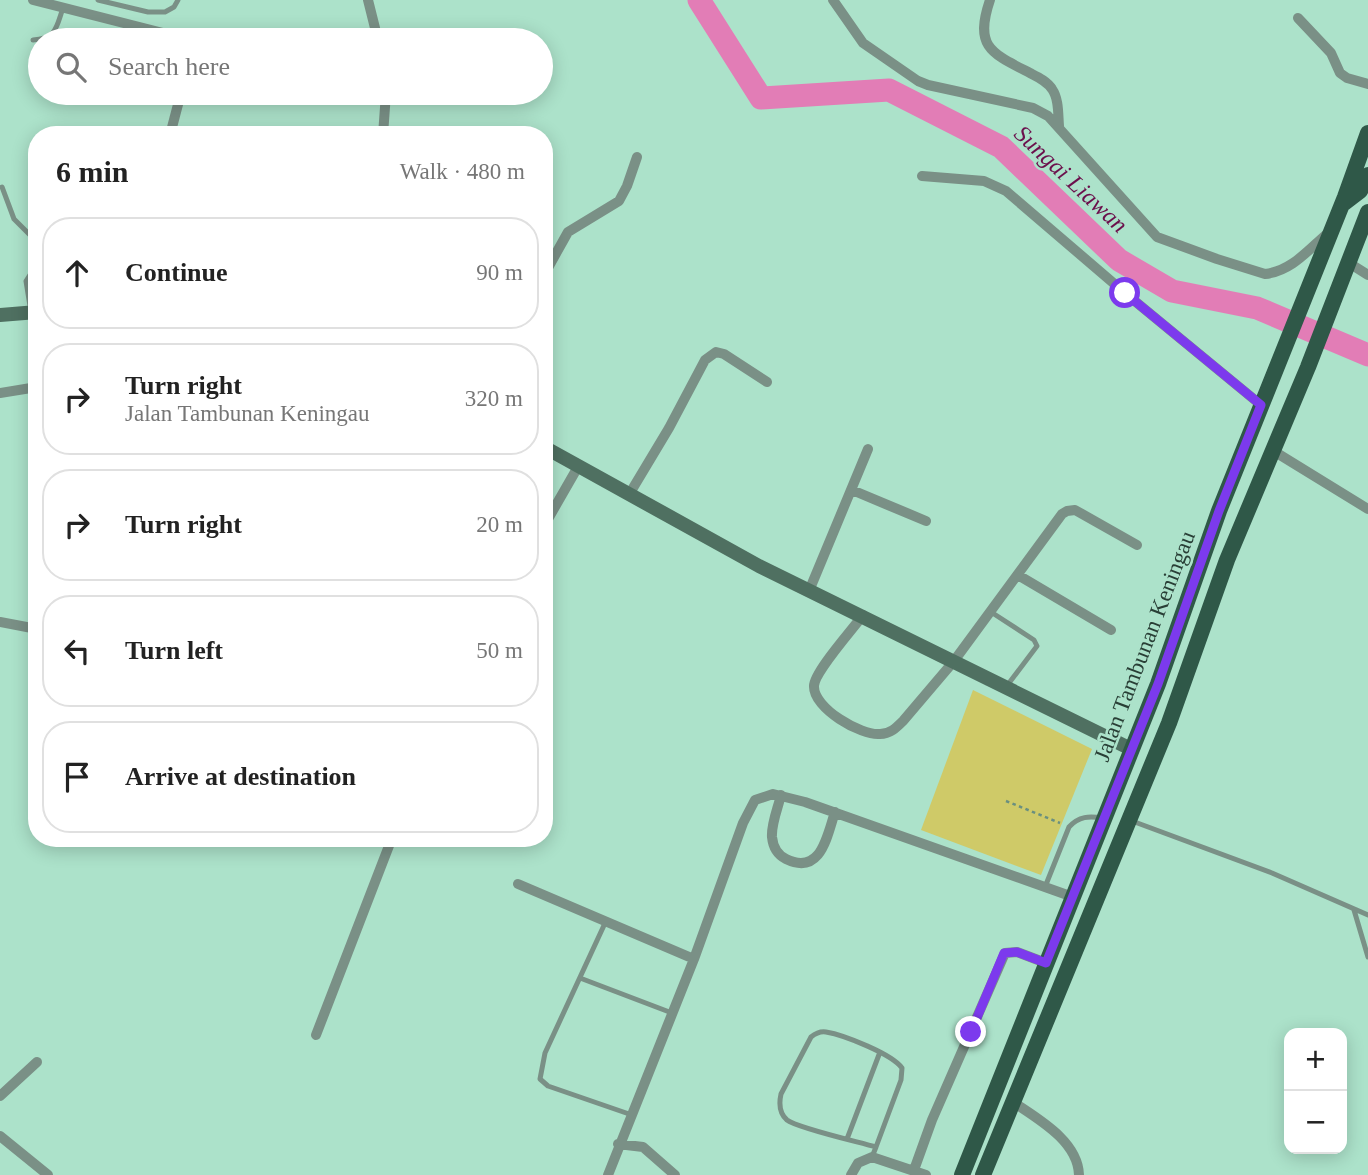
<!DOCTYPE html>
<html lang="en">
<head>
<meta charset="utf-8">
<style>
	:root { --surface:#fff; --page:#f6f6f6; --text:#222; --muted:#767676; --line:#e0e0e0 }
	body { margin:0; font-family:"Times New Roman",serif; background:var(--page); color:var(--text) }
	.controls { position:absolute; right:21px; bottom:21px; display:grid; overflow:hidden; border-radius:14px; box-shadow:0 4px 18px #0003 }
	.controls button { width:63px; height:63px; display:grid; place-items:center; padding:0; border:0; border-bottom:2px solid var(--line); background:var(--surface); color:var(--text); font:35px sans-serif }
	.stop { position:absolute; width:21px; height:21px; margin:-16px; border:5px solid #7c3aed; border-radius:50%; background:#fff }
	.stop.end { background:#7c3aed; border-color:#fff; box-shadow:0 2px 7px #0008 }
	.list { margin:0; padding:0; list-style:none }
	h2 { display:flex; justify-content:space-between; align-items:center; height:91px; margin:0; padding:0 28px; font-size:30px }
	h2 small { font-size:23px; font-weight:400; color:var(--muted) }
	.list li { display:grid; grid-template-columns:46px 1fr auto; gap:21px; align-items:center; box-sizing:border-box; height:112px; margin:0 14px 14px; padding:0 14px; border:2px solid var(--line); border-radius:28px }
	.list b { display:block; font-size:26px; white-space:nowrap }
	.list p { margin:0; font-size:23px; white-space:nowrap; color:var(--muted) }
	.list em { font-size:23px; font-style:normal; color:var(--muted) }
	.icon { flex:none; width:38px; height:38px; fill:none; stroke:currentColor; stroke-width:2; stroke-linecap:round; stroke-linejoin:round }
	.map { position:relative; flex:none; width:1368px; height:1175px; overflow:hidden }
	.search { position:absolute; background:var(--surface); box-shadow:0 4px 18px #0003; left:28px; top:28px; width:525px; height:77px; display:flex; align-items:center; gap:18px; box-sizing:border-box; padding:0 24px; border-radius:38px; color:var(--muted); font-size:26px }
	.panel { position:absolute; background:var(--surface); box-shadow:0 4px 18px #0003; left:28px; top:126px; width:525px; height:721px; border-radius:28px }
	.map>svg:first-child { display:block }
	.green { fill:#cfca68 }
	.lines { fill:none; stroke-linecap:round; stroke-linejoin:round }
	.river { stroke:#e27db6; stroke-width:23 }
	.path { stroke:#6a8f7f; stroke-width:2.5; stroke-dasharray:3.5 3.5; stroke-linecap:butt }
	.lane { stroke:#7a9086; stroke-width:5 }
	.street { stroke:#7a9086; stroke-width:10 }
	.secondary { stroke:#4f7061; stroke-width:14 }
	.primary { stroke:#2f5848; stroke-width:16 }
	.route { stroke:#7c3aed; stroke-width:9 }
	.labels { text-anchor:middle; stroke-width:5; stroke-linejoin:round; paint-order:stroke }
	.street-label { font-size:23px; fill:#293f36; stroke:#ace2ca }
	.water-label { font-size:24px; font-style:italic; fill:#6b104c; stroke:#ace2ca }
</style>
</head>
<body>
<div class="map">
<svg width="1368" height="1175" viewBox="0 0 1368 1175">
	<rect width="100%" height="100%" fill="#ace2ca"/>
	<path class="green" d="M 973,690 L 1092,749 L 1041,875 L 921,830 Z"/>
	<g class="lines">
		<path class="river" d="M 699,0 L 761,98 L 889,90 L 1001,147 L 1119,260 L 1172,291 L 1257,308 L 1368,355"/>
		<path class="path" d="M 1006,801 L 1060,823"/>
		<path class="lane" d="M 98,0 L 148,12 L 165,12 L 174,7 L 178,0
			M 33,40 C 57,38 56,28 63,8
			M 2,187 L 14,219 L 31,236 L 37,253
			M 31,312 L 26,281 L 37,264
			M 991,612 L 1034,640 L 1037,646 L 1006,687
			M 1132,821 L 1272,873 L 1368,915
			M 1045,887 L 1069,827 C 1079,816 1089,816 1103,818
			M 1354,910 L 1368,957
			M 606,921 L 545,1053 L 540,1079 L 548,1086 L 632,1115
			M 580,978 L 672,1013
			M 847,1139 L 880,1052
			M 872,1157 L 876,1147 L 901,1080 L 902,1068 C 892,1054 844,1035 826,1032 C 820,1031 816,1033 811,1037 L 781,1094 C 779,1103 779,1113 787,1120 C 797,1128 859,1142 876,1147"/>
		<path class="street" d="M 33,0 L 163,33 L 177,40
			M 368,0 L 378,40
			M 833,0 L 863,43 L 918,81 L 928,85 L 1033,108 L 1048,116 L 1157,237 L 1217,259 L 1265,274 C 1292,271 1309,249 1328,233
			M 990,0 C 974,47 991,53 1030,73 C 1038,77 1047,81 1052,89 C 1059,99 1058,114 1059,126
			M 1298,18 L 1331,53 L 1340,73 L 1347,78 L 1368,84
			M 170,135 L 181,93
			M 383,135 L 386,93
			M 922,176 L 984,181 L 1006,191 L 1125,293 L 1261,405
			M 1349,263 L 1368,275
			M 544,275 L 568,232 L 619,201 L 627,186 L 637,157
			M 0,393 L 37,387
			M 1272,450 L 1368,509
			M 852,490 L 926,521
			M 630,493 L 669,428 L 705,360 L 716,352 L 724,354 L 767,382
			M 544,526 L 579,465
			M 1018,575 L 1111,630
			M 809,591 L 868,449
			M 863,615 C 853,629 814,672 814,686 C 813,708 861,736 880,734 C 890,734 896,728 903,721 L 954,661 L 1062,514 L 1067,511 L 1075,510 L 1137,545
			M 0,622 L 37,629
			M 781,795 C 778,808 771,824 772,837 C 773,847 778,855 786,859 C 821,876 827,836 835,812
			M 518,884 L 694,959
			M 316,1035 L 392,838
			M 0,1096 L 37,1062
			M 1013,1102 C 1038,1119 1078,1141 1079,1175
			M 0,1136 L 48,1175
			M 618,1144 L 643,1147 L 675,1175
			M 914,1170 L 932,1120 L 1005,953 L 1017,952 L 1046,963
			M 608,1175 L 694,959 L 743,823 L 755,800 L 773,794 L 805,802 L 1073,897
			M 851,1175 L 858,1163 L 872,1157 L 926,1175"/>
		<path class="secondary" d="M 0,315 L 37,312
			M 544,447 L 759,566 L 1131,749"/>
		<path class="primary" d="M 1343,204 L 1360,191 L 1368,175
			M 962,1175 L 1158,684 L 1219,511 L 1345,197 L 1368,133
			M 983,1175 L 1169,723 L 1227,560 L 1308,367 L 1368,212"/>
	</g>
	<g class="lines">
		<path class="route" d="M 971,1032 L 1004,953 L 1017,952 L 1046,963 L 1158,684 L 1219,511 L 1261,405 L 1125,293"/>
	</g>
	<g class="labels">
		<g class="street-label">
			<text transform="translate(1144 646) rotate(-69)" y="8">Jalan Tambunan Keningau</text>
		</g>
		<g class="water-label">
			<text transform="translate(1071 179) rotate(43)" y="8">Sungai Liawan</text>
		</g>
	</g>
</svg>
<div class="controls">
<button>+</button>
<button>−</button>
</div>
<div class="stop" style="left:1125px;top:293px"></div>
<div class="stop end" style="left:971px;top:1032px"></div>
<div class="search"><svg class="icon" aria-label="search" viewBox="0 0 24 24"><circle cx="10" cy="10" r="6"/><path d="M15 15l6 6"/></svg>Search here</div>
<section class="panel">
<h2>6 min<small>Walk · 480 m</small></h2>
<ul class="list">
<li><svg class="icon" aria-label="ahead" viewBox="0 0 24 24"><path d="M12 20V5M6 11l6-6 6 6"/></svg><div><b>Continue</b></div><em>90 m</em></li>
<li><svg class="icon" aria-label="right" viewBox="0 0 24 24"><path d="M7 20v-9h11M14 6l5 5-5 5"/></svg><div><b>Turn right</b><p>Jalan Tambunan Keningau</p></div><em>320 m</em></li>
<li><svg class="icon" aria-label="right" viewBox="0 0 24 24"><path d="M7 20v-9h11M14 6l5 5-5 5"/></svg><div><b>Turn right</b></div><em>20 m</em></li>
<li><svg class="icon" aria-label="left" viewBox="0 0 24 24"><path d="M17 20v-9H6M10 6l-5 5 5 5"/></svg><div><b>Turn left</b></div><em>50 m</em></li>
<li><svg class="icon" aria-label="arrive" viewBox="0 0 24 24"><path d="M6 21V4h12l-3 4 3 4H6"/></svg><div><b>Arrive at destination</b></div></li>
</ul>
</section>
</div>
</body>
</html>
